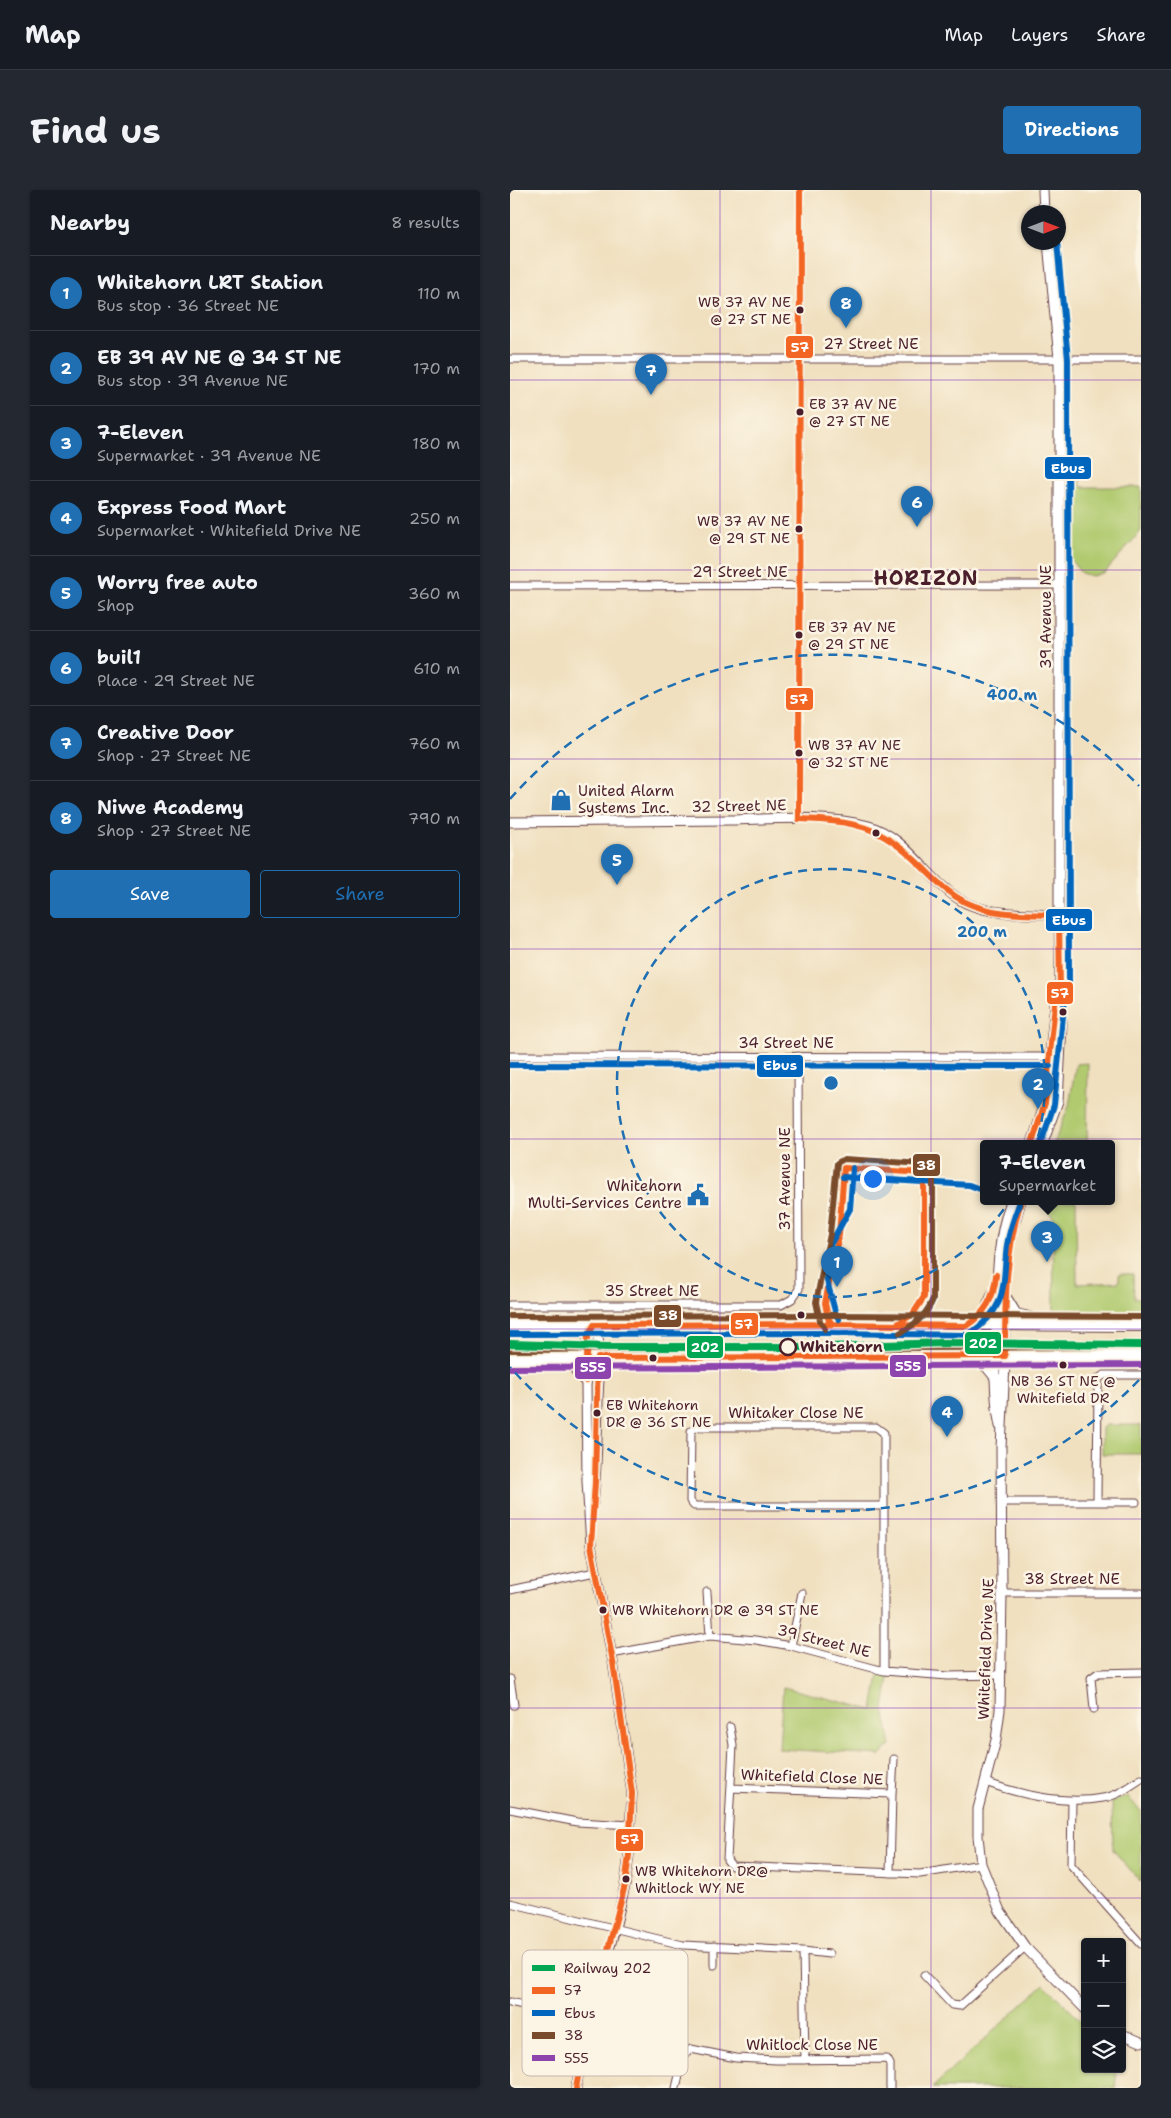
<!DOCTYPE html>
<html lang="en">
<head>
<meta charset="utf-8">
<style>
	:root { --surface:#171b24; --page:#242831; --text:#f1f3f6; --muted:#9ea1a6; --line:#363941; --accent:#1f6fb2 }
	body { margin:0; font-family:"Shantell Sans",sans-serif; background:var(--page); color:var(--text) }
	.controls { position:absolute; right:15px; bottom:15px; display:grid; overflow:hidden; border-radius:5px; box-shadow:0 1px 4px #0004 }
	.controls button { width:45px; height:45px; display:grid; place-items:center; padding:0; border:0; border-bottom:1px solid var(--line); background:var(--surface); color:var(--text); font:25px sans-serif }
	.compass { position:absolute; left:511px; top:15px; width:45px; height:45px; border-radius:50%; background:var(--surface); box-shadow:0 1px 4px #0004; rotate:90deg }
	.you { position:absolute; left:362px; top:988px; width:18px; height:18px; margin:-12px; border:4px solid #fff; border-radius:50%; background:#1a73e8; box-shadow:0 0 0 8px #1a73e833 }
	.badge { display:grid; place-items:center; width:32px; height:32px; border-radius:50%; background:var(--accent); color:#fff; font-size:16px; font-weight:700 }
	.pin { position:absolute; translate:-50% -41px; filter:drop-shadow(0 1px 2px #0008) }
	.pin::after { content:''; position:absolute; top:26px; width:18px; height:15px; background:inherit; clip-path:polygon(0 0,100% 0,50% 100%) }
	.popup { position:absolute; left:470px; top:950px; width:135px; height:65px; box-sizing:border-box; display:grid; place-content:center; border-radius:5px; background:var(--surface); filter:drop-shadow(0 1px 4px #0005); font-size:16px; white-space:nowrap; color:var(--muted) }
	.popup b { font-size:19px; color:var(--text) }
	.popup::after { content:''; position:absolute; left:50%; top:100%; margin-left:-10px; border:10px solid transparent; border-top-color:var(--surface) }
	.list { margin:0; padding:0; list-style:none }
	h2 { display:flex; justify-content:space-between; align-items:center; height:65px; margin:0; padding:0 20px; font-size:21px }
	h2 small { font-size:16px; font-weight:400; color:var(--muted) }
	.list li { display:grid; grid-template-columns:32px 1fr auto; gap:15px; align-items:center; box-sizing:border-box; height:75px; padding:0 20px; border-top:1px solid var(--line) }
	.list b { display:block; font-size:19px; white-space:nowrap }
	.list p { margin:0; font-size:16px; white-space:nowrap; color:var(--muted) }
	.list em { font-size:16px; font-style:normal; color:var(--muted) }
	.actions { display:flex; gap:10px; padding:15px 20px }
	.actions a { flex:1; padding:11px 0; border:1px solid var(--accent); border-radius:5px; text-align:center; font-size:18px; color:var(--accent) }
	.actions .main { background:var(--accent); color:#fff }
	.icon { flex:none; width:28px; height:28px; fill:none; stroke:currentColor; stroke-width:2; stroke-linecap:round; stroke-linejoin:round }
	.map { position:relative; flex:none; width:631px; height:1898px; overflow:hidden; border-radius:5px }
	header { display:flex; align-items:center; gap:30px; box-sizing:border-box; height:70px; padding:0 25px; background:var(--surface); border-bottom:1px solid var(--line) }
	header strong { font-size:24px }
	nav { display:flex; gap:28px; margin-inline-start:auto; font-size:18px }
	.intro { display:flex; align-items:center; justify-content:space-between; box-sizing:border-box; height:120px; padding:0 30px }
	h1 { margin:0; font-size:35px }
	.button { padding:12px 22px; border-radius:5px; background:var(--accent); color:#fff; font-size:18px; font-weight:700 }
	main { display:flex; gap:30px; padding:0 30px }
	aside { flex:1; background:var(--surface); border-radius:5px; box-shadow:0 1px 4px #0004 }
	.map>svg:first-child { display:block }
	.green { fill:#b1ca70; stroke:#7e744e }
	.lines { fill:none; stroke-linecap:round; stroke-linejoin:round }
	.minor-casing { stroke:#633c41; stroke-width:9 }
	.tertiary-casing { stroke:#633c41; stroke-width:11 }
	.secondary-casing { stroke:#633c41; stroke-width:12 }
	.minor { stroke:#fff; stroke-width:7 }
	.tertiary { stroke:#fff; stroke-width:9 }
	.secondary { stroke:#fff; stroke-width:10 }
	.bus-1-casing { stroke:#fcf5e5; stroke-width:10 }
	.bus-2-casing { stroke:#fcf5e5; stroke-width:10 }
	.bus-3-casing { stroke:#fcf5e5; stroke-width:10 }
	.bus-4-casing { stroke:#fcf5e5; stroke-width:10 }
	.bus-1 { stroke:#f26522; stroke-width:6 }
	.bus-2 { stroke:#0065bd; stroke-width:6 }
	.bus-3 { stroke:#7a4b2a; stroke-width:6 }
	.bus-4 { stroke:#8e44ad; stroke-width:6 }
	.rail-1-casing { stroke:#fcf5e5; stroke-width:11 }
	.rail-1 { stroke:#00a651; stroke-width:8 }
	.grid { fill:none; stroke:#7b2cbf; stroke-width:1; stroke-opacity:0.55 }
	.ring { fill:none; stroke:#1f6fb2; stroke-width:2.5; stroke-dasharray:9 6 }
	.bus-dot { fill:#4a1f2b; stroke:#fcf5e5; stroke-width:2 }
	.stop-dot { fill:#fcf5e5; stroke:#4a1f2b; stroke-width:2.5 }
	.labels { text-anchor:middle; stroke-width:5; stroke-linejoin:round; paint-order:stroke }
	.bus-label { font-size:14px; fill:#4a1f2b; stroke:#fcf5e5; text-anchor:start }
	.street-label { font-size:15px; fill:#4a1f2b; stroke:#fcf5e5 }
	.poi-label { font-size:15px; fill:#4a1f2b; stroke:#fcf5e5; text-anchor:start }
	.stop-label { font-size:15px; font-weight:bold; fill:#4a1f2b; stroke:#fcf5e5; text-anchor:start }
	.district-label { font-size:20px; font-weight:bold; letter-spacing:1px; fill:#4a1f2b; stroke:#fcf5e5 }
	.key { fill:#fcf5e5; stroke:#c7b5ad; stroke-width:1 }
	.key-label { font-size:14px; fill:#4a1f2b }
	.centre { fill:#1f6fb2; stroke:#fcf5e5; stroke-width:2.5 }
	.ring-label { font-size:15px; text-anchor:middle; font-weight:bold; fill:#1f6fb2; stroke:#fcf5e5; stroke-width:5; stroke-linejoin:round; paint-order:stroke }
	.line-badge { stroke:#fcf5e5; stroke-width:2 }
	.badge-label { font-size:14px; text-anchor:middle; font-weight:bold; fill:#fff }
</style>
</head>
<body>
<header>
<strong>Map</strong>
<nav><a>Map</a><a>Layers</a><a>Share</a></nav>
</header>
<div class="intro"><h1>Find us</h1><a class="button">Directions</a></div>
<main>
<aside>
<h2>Nearby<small>8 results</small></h2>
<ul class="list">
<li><span class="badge">1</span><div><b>Whitehorn LRT Station</b><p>Bus stop · 36 Street NE</p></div><em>110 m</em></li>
<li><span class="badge">2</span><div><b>EB 39 AV NE @ 34 ST NE</b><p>Bus stop · 39 Avenue NE</p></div><em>170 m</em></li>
<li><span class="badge">3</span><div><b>7-Eleven</b><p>Supermarket · 39 Avenue NE</p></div><em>180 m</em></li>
<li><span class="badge">4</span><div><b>Express Food Mart</b><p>Supermarket · Whitefield Drive NE</p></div><em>250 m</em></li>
<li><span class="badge">5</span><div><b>Worry free auto</b><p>Shop</p></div><em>360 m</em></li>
<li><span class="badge">6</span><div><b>buil1</b><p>Place · 29 Street NE</p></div><em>610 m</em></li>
<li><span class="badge">7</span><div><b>Creative Door</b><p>Shop · 27 Street NE</p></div><em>760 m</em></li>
<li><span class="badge">8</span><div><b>Niwe Academy</b><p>Shop · 27 Street NE</p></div><em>790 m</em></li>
</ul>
<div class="actions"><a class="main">Save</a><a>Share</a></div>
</aside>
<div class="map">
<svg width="631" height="1898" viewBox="0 0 631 1898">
	<rect width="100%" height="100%" fill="#fcf5e5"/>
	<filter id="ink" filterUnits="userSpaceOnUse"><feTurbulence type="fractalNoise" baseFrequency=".02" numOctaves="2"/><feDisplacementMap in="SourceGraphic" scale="10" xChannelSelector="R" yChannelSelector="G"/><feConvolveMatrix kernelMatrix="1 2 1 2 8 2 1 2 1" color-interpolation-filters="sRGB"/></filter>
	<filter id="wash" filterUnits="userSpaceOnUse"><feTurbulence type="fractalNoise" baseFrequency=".0096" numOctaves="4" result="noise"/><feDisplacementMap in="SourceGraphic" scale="20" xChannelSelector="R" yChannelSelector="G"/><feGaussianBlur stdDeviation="1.12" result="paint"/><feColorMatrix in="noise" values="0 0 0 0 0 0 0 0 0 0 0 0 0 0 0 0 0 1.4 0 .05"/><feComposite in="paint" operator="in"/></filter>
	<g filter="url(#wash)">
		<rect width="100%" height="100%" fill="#f0e0c0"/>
		<path class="green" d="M 561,285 L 569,287 L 571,297 L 631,297 L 631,341 L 595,382 L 582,386 L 571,383 L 557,365 L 556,293 Z
			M 578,873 L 577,953 L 544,953 L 559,916 L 566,874 Z
			M 529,1011 L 566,1011 L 567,1094 L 609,1092 L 609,1084 L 623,1084 L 624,1108 L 631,1108 L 631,1122 L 544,1121 L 543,1027 Z
			M 596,1235 L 631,1235 L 631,1264 L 592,1264 L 592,1238 Z
			M 369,1485 L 379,1487 L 374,1519 L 381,1556 L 376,1559 L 371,1565 L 269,1559 L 273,1497 L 363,1520 Z
			M 617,1606 L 631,1621 L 631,1692 L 603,1660 L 602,1612 Z
			M 534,1794 L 575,1835 L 575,1879 L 607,1879 L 605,1898 L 422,1898 Z"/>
	</g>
	<g filter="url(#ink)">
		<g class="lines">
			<g class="minor-casing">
				<path id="minor" d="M 0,169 L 631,169
					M 0,396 L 550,395
					M 289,629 L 290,0
					M 0,866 L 551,867
					M 0,1115 L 271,1115 L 282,1109 L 289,1099 L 288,866
					M 587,1311 L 588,1189 L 594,1185 L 631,1185
					M 491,1312 L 626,1312
					M 374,1316 L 184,1316 L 180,1311 L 181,1241 L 187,1237 L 366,1237 L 374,1243 L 374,1481
					M 0,1400 L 85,1382
					M 197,1402 L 200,1446
					M 492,1403 L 631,1403
					M 281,1456 L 292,1403
					M 101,1464 L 200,1446 L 246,1450 L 281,1456 L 374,1481 L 438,1486 L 490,1485
					M 0,1489 L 4,1515
					M 584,1519 L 581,1488 L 588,1483 L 631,1482
					M 220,1537 L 223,1555 L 217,1670 L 222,1676 L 410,1684 L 471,1674
					M 475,1592 C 510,1605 555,1615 593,1608 C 607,1606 619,1597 631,1589
					M 221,1598 L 382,1604 L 380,1683
					M 382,1604 L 384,1569
					M 562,1610 L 561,1675 L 631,1754
					M 0,1619 L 67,1632 L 121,1635
					M 0,1713 L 173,1755 L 293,1761 L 295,1870
					M 293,1761 L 319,1764
					M 204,1775 L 204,1756
					M 414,1785 L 442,1815 L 450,1816 L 515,1757
					M 0,1812 L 79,1830
					M 166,1898 L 174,1864 L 181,1859 L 226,1868 L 267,1870 L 377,1869 L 380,1874 L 380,1898"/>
			</g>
			<g class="tertiary-casing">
				<path id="tertiary" d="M 533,0 L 534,22
					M 0,632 C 73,631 146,630 219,630 C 265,629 314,624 359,636 C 398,647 420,695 456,713 C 484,726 518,723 549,725
					M 522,953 L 535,913 L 545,814 L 550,803
					M 533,953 L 548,911 L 553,815 L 550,803 L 549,725 L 549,169 L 538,52
					M 511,1011 L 500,1049 L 494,1093 L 495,1173 L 491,1258 L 492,1403 L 490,1520 L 486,1550 L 468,1619 L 468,1646 L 471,1674 L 490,1721 L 515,1757 L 575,1819
					M 490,1236 C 483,1204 485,1169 486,1136 C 487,1093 486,1052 501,1011
					M 83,1314 C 87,1280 87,1246 88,1212 C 88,1188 94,1157 84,1135
					M 612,1844 L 631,1852
					M 66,1898 L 77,1839 L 105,1738 L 115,1695 L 119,1665 L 122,1603 L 103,1472 L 81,1355 L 77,1291 L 76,1192 L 78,1145 L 84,1135"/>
			</g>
			<g class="secondary-casing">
				<path id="secondary" d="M 495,1106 L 506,1124 L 542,1132
					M 0,1135 L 322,1134 L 631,1136
					M 457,1136 L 474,1124 L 486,1097
					M 457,1167 L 477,1177 L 486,1188
					M 0,1169 L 631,1166
					M 49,1170 L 64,1178 L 76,1192"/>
			</g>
			<use href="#minor" class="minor"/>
			<use href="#tertiary" class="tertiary"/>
			<use href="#secondary" class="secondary"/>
			<g class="bus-1-casing">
				<path id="bus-1" d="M 289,629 L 290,0
					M 289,629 C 345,631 369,635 410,675 C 424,688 437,703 455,712 C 484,726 517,724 549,725
					M 522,953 L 535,913 L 545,814 L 550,803 L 549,725
					M 322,1134 L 318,1128 L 315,1113 L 329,1045 L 334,978 L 414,983 L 414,1107 L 403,1124 L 386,1135
					M 76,1191 L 78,1145 L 84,1135 L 322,1134 L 456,1136 C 476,1123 484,1108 486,1085
					M 66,1898 L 77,1839 L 115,1695 L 119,1665 L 122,1603 L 103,1472 L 81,1355 L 85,1292 L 88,1168 L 495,1166 C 495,1113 495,1062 511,1011"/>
			</g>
			<g class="bus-2-casing">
				<path id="bus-2" d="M 0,875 L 540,876
					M 531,953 L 544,915 L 554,816 L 559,803 L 558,169 L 547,52
					M 333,987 L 459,995 L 470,999
					M 329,1129 L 326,1125 L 317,1091 L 320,1055 L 340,1019 L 343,978
					M 390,1143 C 405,1135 417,1125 423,1109 L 423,983
					M 461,1143 C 499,1116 492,1096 497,1055 C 499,1041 504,1027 509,1014
					M 0,1144 L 322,1143 L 456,1145"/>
			</g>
			<g class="bus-3-casing">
				<path id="bus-3" d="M 0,1126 L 322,1125 L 631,1127
					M 315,1139 L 310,1131 L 306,1112 L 320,1044 L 327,973 L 334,969 L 415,974 L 420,977 L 423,982 L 423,1109 C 417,1125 405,1135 390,1143
					M 0,1160 L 631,1157"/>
			</g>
			<g class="bus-4-casing">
				<path id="bus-4" d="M 0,1178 L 631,1175"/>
			</g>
			<use href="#bus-1" class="bus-1"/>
			<use href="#bus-2" class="bus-2"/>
			<use href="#bus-3" class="bus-3"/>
			<use href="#bus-4" class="bus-4"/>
			<g class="rail-1-casing">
				<path id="rail-1" d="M 0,1154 L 98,1157 L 317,1157 L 433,1153 L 631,1155"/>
			</g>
			<use href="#rail-1" class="rail-1"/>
		</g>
	</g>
	<path class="grid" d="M 210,0 L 210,1898M 421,0 L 421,1898M 0,190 L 631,190M 0,380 L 631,380M 0,569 L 631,569M 0,759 L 631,759M 0,949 L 631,949M 0,1139 L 631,1139M 0,1329 L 631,1329M 0,1518 L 631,1518M 0,1708 L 631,1708"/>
	<g class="ring">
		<circle cx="321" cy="893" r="214"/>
		<path d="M629 1190A428 428 0 0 1 0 1177M0 609A428 428 0 0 1 629 596"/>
	</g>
	<defs>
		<g id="shop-bare" transform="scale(1.725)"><path d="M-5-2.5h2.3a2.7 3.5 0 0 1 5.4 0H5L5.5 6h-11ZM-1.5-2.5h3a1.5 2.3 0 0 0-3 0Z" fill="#1f6fb2" stroke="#fcf5e5" stroke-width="2.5" paint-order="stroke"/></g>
		<g id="civic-bare" transform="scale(1.725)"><path d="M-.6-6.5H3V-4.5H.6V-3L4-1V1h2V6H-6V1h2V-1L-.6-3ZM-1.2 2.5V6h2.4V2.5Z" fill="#1f6fb2" stroke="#fcf5e5" stroke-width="2.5" paint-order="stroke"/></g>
	</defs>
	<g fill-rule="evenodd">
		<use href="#shop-bare" x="51" y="610"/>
		<use href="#civic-bare" x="188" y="1005"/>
	</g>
	<g class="bus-dot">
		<circle cx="290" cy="120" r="4.5"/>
		<circle cx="290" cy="222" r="4.5"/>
		<circle cx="289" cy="339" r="4.5"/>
		<circle cx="289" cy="445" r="4.5"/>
		<circle cx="289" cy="563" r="4.5"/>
		<circle cx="366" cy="643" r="4.5"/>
		<circle cx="553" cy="822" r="4.5"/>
		<circle cx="291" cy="1125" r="4.5"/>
		<circle cx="143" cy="1168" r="4.5"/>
		<circle cx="553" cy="1175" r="4.5"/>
		<circle cx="87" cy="1223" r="4.5"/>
		<circle cx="93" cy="1420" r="4.5"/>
		<circle cx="116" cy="1689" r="4.5"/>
	</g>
	<circle class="stop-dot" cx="278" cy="1157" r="8"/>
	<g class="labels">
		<g class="bus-label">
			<text x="281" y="117" text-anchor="end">WB 37 AV NE<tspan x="281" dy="17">@ 27 ST NE</tspan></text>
			<text x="299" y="219">EB 37 AV NE<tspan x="299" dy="17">@ 27 ST NE</tspan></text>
			<text x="280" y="336" text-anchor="end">WB 37 AV NE<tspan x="280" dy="17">@ 29 ST NE</tspan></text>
			<text x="298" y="442">EB 37 AV NE<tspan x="298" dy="17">@ 29 ST NE</tspan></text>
			<text x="298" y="560">WB 37 AV NE<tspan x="298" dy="17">@ 32 ST NE</tspan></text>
			<text x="553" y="1196" text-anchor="middle">NB 36 ST NE @<tspan x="553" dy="17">Whitefield DR</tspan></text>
			<text x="96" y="1220">EB Whitehorn<tspan x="96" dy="17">DR @ 36 ST NE</tspan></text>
			<text x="102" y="1425">WB Whitehorn DR @ 39 ST NE</text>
			<text x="125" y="1686">WB Whitehorn DR@<tspan x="125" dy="17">Whitlock WY NE</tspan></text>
		</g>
		<g class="street-label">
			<text x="361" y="159">27 Street NE</text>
			<text x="230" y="387">29 Street NE</text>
			<text transform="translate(536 427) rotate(-90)" y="5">39 Avenue NE</text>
			<text transform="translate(229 616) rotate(-1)" y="5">32 Street NE</text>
			<text x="276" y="858">34 Street NE</text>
			<text transform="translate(275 989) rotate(-90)" y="5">37 Avenue NE</text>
			<text x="142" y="1106">35 Street NE</text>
			<text x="286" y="1228">Whitaker Close NE</text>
			<text x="562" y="1394">38 Street NE</text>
			<text transform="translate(314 1451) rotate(14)" y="5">39 Street NE</text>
			<text transform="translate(476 1459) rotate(-88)" y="5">Whitefield Drive NE</text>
			<text transform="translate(302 1587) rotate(2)" y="5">Whitefield Close NE</text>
			<text x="302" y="1860">Whitlock Close NE</text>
		</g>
		<g class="poi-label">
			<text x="68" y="606">United Alarm<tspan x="68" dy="17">Systems Inc.</tspan></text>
			<text x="172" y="1001" text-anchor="end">Whitehorn<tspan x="172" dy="17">Multi-Services Centre</tspan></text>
		</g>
		<g class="stop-label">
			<text x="290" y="1162">Whitehorn</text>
		</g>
		<g class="district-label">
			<text x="416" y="395">HORIZON</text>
		</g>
	</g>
	<rect x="12" y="1760" width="166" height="126" rx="8" class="key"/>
	<rect x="22" y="1775" width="23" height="6" fill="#00a651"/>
	<rect x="22" y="1797" width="23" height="7" fill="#f26522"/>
	<rect x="22" y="1820" width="23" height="6" fill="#0065bd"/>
	<rect x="22" y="1842" width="23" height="7" fill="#7a4b2a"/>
	<rect x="22" y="1865" width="23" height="6" fill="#8e44ad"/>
	<g class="key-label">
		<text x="54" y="1783">Railway 202</text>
		<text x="54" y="1805">57</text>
		<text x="54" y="1828">Ebus</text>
		<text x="54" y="1850">38</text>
		<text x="54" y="1873">555</text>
	</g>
	<circle cx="321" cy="893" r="8" class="centre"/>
	<g class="ring-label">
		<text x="502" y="510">400 m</text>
		<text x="472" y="747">200 m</text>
	</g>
	<g class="line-badge">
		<rect x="275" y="145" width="29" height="24" rx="5" fill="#f26522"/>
		<rect x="534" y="266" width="48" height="24" rx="5" fill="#0065bd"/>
		<rect x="275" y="497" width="29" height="24" rx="5" fill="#f26522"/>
		<rect x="535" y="718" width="48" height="24" rx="5" fill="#0065bd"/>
		<rect x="536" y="791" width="28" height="24" rx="5" fill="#f26522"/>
		<rect x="246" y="864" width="48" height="24" rx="5" fill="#0065bd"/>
		<rect x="402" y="963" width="29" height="24" rx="5" fill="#7a4b2a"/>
		<rect x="143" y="1114" width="29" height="24" rx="5" fill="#7a4b2a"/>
		<rect x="220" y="1122" width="29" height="24" rx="5" fill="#f26522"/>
		<rect x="454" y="1141" width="38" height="24" rx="5" fill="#00a651"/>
		<rect x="176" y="1145" width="38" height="24" rx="5" fill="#00a651"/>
		<rect x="379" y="1164" width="38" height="24" rx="5" fill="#8e44ad"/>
		<rect x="64" y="1166" width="38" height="24" rx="5" fill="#8e44ad"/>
		<rect x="105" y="1638" width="29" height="24" rx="5" fill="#f26522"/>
	</g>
	<g class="badge-label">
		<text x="290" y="162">57</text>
		<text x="558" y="283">Ebus</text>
		<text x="289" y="514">57</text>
		<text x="559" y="735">Ebus</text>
		<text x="550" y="808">57</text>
		<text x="270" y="880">Ebus</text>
		<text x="416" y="980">38</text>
		<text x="158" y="1130">38</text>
		<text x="234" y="1139">57</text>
		<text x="473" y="1158">202</text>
		<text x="195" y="1162">202</text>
		<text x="398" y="1181">555</text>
		<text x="83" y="1182">555</text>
		<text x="120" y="1654">57</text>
	</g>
</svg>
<div class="controls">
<button>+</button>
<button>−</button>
<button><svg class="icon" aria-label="layers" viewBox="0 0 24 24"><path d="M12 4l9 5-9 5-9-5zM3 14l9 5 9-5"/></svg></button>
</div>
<svg class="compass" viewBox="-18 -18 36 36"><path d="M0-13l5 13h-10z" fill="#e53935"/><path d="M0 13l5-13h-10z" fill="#9ea1a6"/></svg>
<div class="you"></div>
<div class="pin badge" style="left:327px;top:1097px">1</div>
<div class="pin badge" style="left:528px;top:919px">2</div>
<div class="pin badge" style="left:537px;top:1072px">3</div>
<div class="popup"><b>7-Eleven</b>Supermarket</div>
<div class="pin badge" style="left:437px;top:1247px">4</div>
<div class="pin badge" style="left:107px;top:695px">5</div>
<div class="pin badge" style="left:407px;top:337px">6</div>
<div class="pin badge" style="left:141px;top:205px">7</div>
<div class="pin badge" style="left:336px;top:138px">8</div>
</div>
</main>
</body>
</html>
